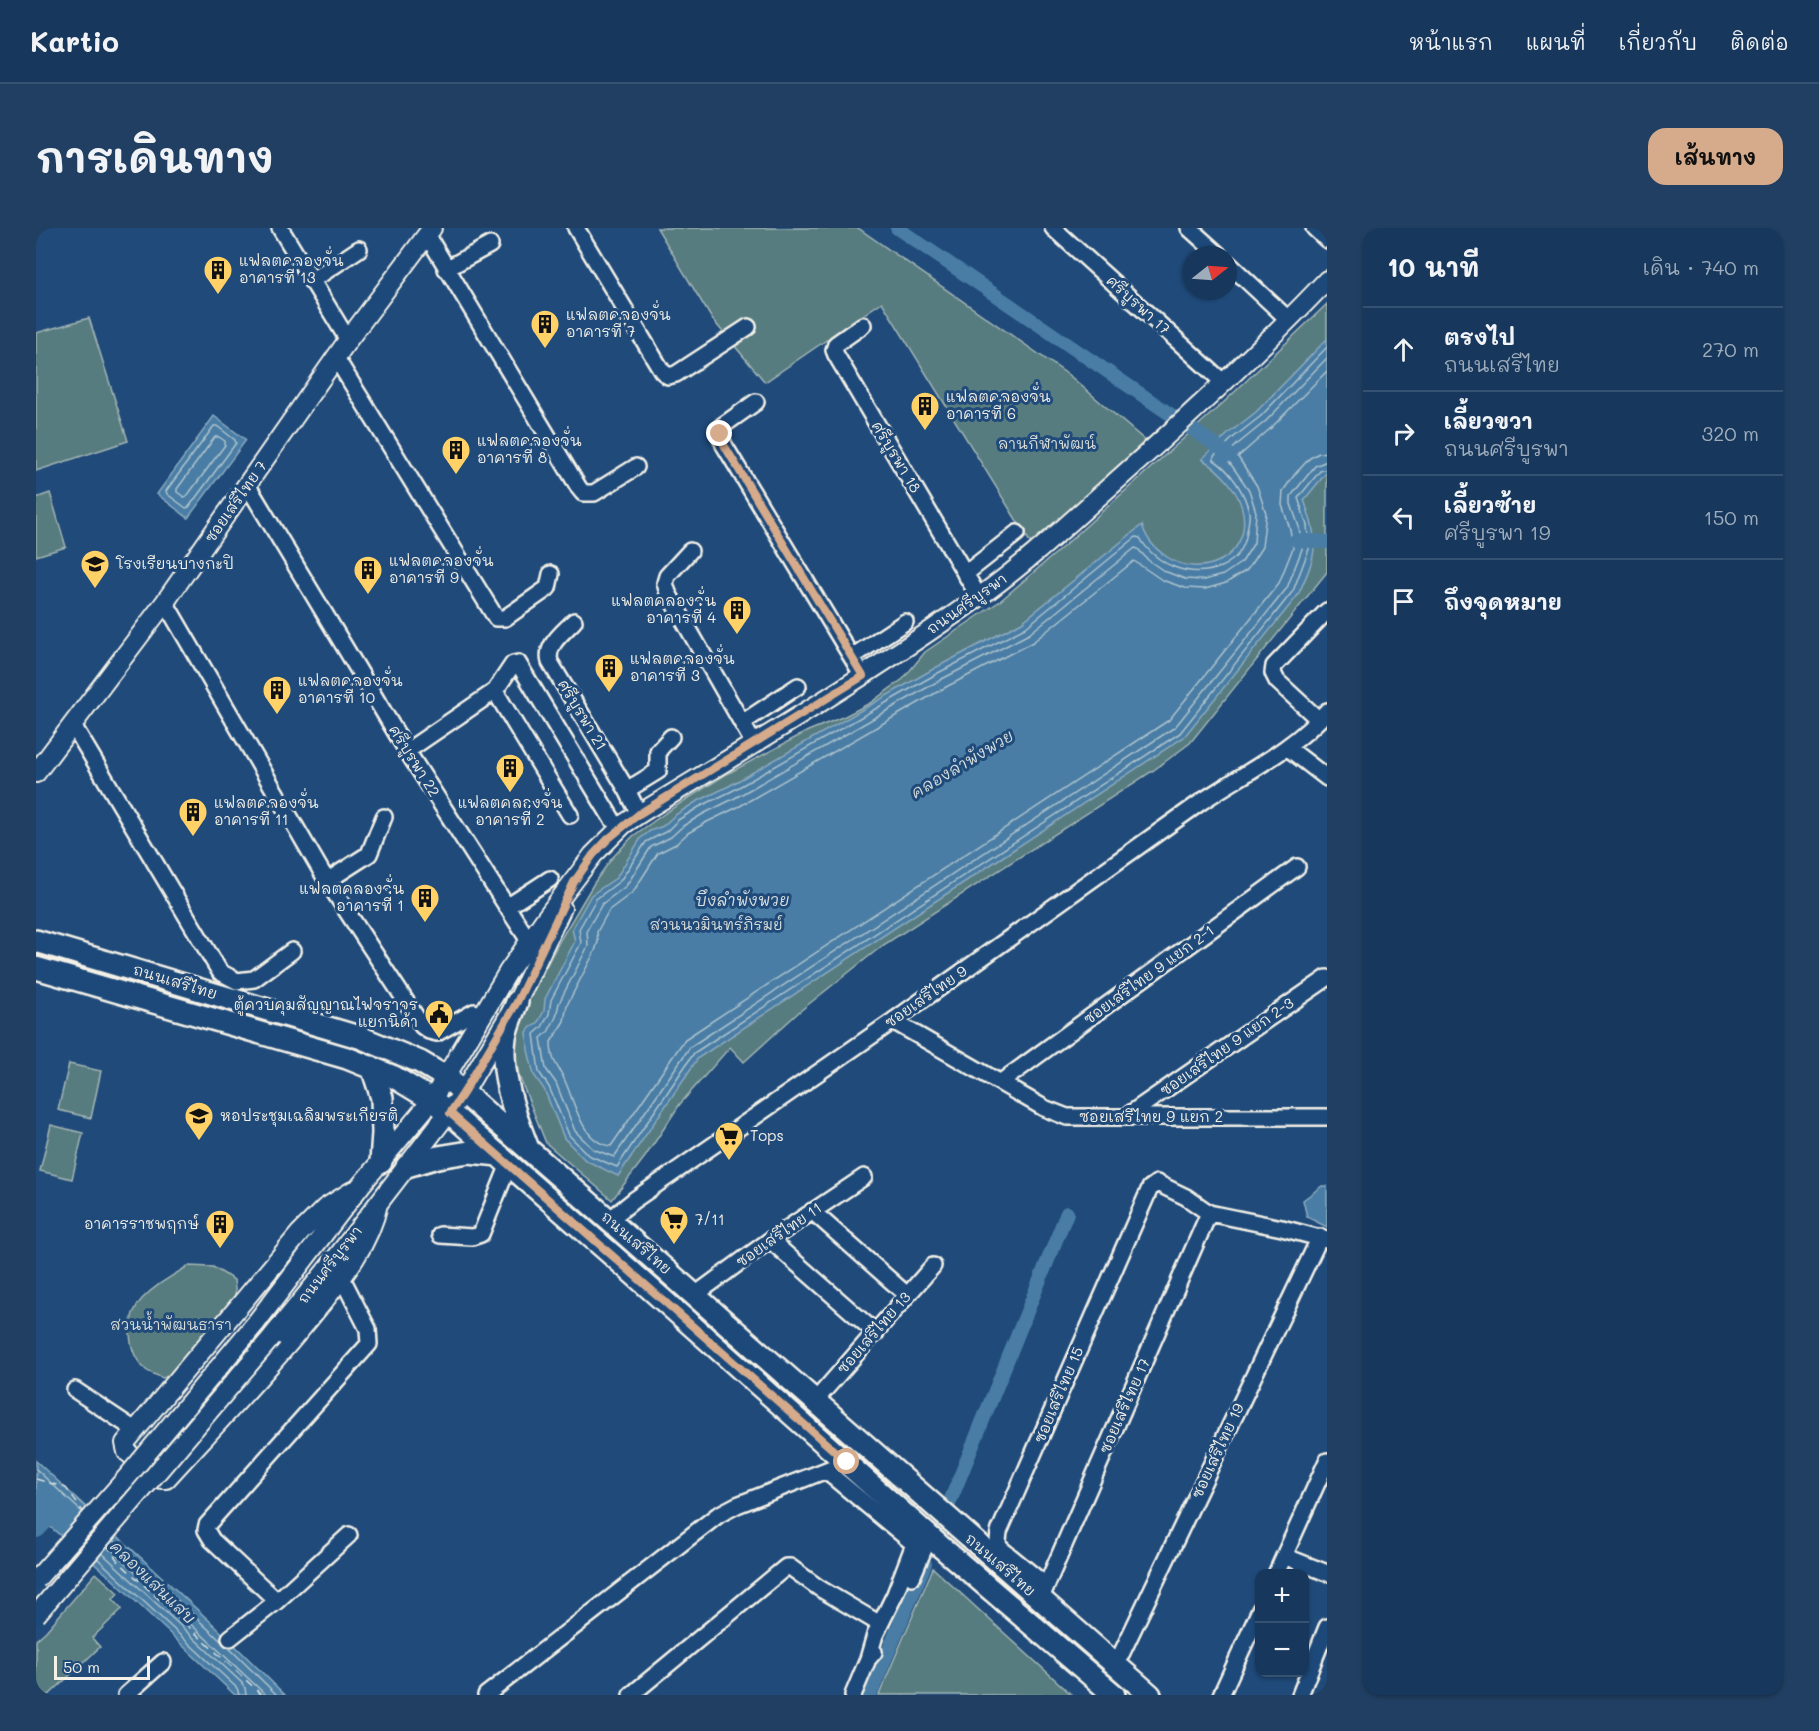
<!DOCTYPE html>
<html lang="th">
<head>
<meta charset="utf-8">
<style>
	:root { --surface:#17385c; --page:#203f62; --text:#f1f3f6; --muted:#9eacbb; --line:#365272; --accent:#d6ab8b }
	body { margin:0; font-family:Mali,"Playpen Sans Thai",sans-serif; background:var(--page); color:var(--text) }
	.controls { position:absolute; right:18px; bottom:18px; display:grid; overflow:hidden; border-radius:12px; box-shadow:0 2px 4px #0004 }
	.controls button { width:54px; height:54px; display:grid; place-items:center; padding:0; border:0; border-bottom:2px solid var(--line); background:var(--surface); color:var(--text); font:30px sans-serif }
	.compass { position:absolute; left:1147px; top:18px; width:54px; height:54px; border-radius:50%; background:var(--surface); box-shadow:0 2px 4px #0004; rotate:73deg }
	.scale { position:absolute; left:18px; bottom:15px; width:96px; box-sizing:border-box; padding-left:6px; border:3px solid #f4f1e8; border-top:0; font-size:16px; line-height:21px; white-space:nowrap; color:#f4f1e8; -webkit-text-stroke:4px #1f4a7a; paint-order:stroke }
	.stop { position:absolute; width:18px; height:18px; margin:-14px; border:4px solid #d6ab8b; border-radius:50%; background:#fff }
	.stop.end { background:#d6ab8b; border-color:#fff; box-shadow:0 2px 6px #0008 }
	.list { margin:0; padding:0; list-style:none }
	h2 { display:flex; justify-content:space-between; align-items:center; height:78px; margin:0; padding:0 24px; font-size:26px }
	h2 small { font-size:20px; font-weight:400; color:var(--muted) }
	.list li { display:grid; grid-template-columns:39px 1fr auto; gap:18px; align-items:center; box-sizing:border-box; height:84px; padding:0 24px; border-top:2px solid var(--line) }
	.list b { display:block; font-size:22px; white-space:nowrap }
	.list p { margin:0; font-size:20px; white-space:nowrap; color:var(--muted) }
	.list em { font-size:20px; font-style:normal; color:var(--muted) }
	.icon { flex:none; width:33px; height:33px; fill:none; stroke:currentColor; stroke-width:2; stroke-linecap:round; stroke-linejoin:round }
	.map { position:relative; flex:none; width:1291px; height:1467px; overflow:hidden; border-radius:18px }
	header { display:flex; align-items:center; gap:36px; box-sizing:border-box; height:84px; padding:0 30px; background:var(--surface); border-bottom:2px solid var(--line) }
	header strong { font-size:28px }
	nav { display:flex; gap:33px; margin-inline-start:auto; font-size:21px }
	.intro { display:flex; align-items:center; justify-content:space-between; box-sizing:border-box; height:144px; padding:0 36px }
	h1 { margin:0; font-size:42px }
	.button { padding:15px 27px; border-radius:18px; background:var(--accent); color:#111; font-size:21px; font-weight:700 }
	main { display:flex; gap:36px; padding:0 36px }
	aside { flex:1; background:var(--surface); border-radius:18px; box-shadow:0 2px 4px #0004 }
	.map>svg:first-child { display:block }
	.green { fill:#567b80; stroke:#a5b6b4; stroke-width:1.5 }
	.water { fill:#487da5; stroke:#8dabc0; stroke-width:1.5 }
	.lines { fill:none; stroke-linecap:round; stroke-linejoin:round }
	.shore { stroke:#afc3cd; stroke-width:1.5 }
	.canal { stroke:#487da5; stroke-width:14 }
	.river { stroke:#487da5; stroke-width:22 }
	.ferry { stroke:#dae0de; stroke-width:1.5; stroke-dasharray:8 6; stroke-linecap:butt }
	.minor-casing { stroke:#f4f1e8; stroke-width:20 }
	.tertiary-casing { stroke:#f4f1e8; stroke-width:22 }
	.secondary-casing { stroke:#f4f1e8; stroke-width:26 }
	.minor { stroke:#1f4a7a; stroke-width:15 }
	.tertiary { stroke:#1f4a7a; stroke-width:18 }
	.secondary { stroke:#1f4a7a; stroke-width:21 }
	.tertiary-bridge-casing { stroke:#f4f1e8; stroke-width:22; stroke-linecap:butt }
	.tertiary-bridge { stroke:#1f4a7a; stroke-width:18 }
	.route { stroke:#d6ab8b; stroke-width:8 }
	.labels { text-anchor:middle; stroke-width:6; stroke-linejoin:round; paint-order:stroke }
	.poi-label { font-size:15px; fill:#f4f1e8; stroke:#1f4a7a; text-anchor:start }
	.street-label { font-size:15px; fill:#f4f1e8; stroke:#1f4a7a }
	.park-label { font-size:15px; fill:#dcdfd8; stroke:#1f4a7a }
	.water-label { font-size:16px; font-style:italic; fill:#dae0de; stroke:#1f4a7a }
</style>
</head>
<body>
<header>
<strong>Kartio</strong>
<nav><a>หน้าแรก</a><a>แผนที่</a><a>เกี่ยวกับ</a><a>ติดต่อ</a></nav>
</header>
<div class="intro"><h1>การเดินทาง</h1><a class="button">เส้นทาง</a></div>
<main>
<div class="map">
<svg width="1291" height="1467" viewBox="0 0 1291 1467">
	<rect width="100%" height="100%" fill="#1f4a7a"/>
	<filter id="ink" filterUnits="userSpaceOnUse"><feTurbulence type="fractalNoise" baseFrequency=".0167" numOctaves="2"/><feDisplacementMap in="SourceGraphic" scale="12" xChannelSelector="R" yChannelSelector="G"/><feConvolveMatrix kernelMatrix="1 2 1 2 8 2 1 2 1" color-interpolation-filters="sRGB"/></filter>
	<g filter="url(#ink)">
		<path class="green" d="M 621,0 L 822,0 L 1034,148 L 1112,215 L 997,319 L 846,74 L 729,154 L 676,91 Z
			M 1291,76 L 1291,344 L 1154,515 L 1118,542 L 846,718 L 764,783 L 708,834 L 694,819 L 644,876 L 609,929 L 576,972 L 510,915 L 483,848 L 477,817 L 481,797 L 489,779 L 524,712 L 558,655 L 576,630 L 597,608 L 632,583 L 689,547 L 772,503 L 809,488 L 834,475 L 867,451 L 889,424 L 964,373 L 1020,325 L 1187,175 Z
			M 53,90 L 92,213 L 0,243 L 0,105 Z
			M 14,265 L 30,319 L 0,328 L 0,270 Z
			M 33,836 L 65,843 L 55,890 L 22,882 Z
			M 15,897 L 47,905 L 36,951 L 4,943 Z
			M 152,1038 L 177,1039 L 198,1052 L 200,1069 L 144,1142 L 127,1150 C 122,1148 114,1145 110,1142 C 90,1124 89,1089 106,1071 C 119,1057 136,1048 152,1038 Z
			M 897,1340 L 1036,1467 L 843,1467 Z
			M 60,1345 L 82,1365 L 77,1371 L 86,1381 L 56,1410 L 64,1419 L 13,1467 L 0,1467 L 0,1412 L 10,1403 Z"/>
		<path class="water" d="M 1291,111 L 1291,244 L 1268,272 C 1284,316 1281,325 1262,367 L 1148,509 L 662,830 L 582,948 L 549,932 L 528,910 L 508,861 L 498,847 L 492,822 L 491,804 L 495,799 L 501,796 L 508,783 L 509,771 L 539,713 L 536,701 L 555,667 L 580,650 L 605,610 L 614,603 L 627,598 L 639,587 L 660,574 L 693,558 L 899,440 L 986,394 L 1106,297 C 1111,312 1118,320 1131,329 C 1165,352 1214,330 1207,285 C 1203,262 1185,243 1166,231 L 1193,205 L 1220,184 Z
			M 178,188 L 210,212 L 152,290 L 121,266 Z
			M 1286,958 L 1291,958 L 1291,999 L 1271,989 L 1267,972 Z
			M 0,1233 L 178,1397 L 249,1467 L 199,1467 L 74,1349 L 0,1287 Z"/>
		<g class="lines">
			<path class="shore" d="M 1291,119 L 1225,188 L 1198,209 L 1178,228 L 1178,232 C 1195,243 1209,265 1213,284 C 1214,290 1212,297 1211,303 C 1207,339 1169,351 1138,339 C 1125,334 1111,323 1104,310 L 1100,309 L 989,400 L 902,445 L 696,563 L 663,579 L 642,592 L 631,603 L 610,614 L 584,653 L 560,671 L 543,701 L 545,715 L 515,772 L 513,786 L 506,799 L 498,806 L 503,844 L 513,859 L 533,907 L 552,927 L 581,939 L 658,825 L 1144,505 L 1257,363 L 1273,321 L 1271,297 L 1262,270 L 1284,243 L 1291,241
				M 1291,130 L 1230,193 L 1203,215 L 1189,228 L 1213,262 L 1220,284 L 1218,315 L 1206,334 L 1187,347 L 1168,352 L 1149,351 L 1128,343 L 1112,332 L 1102,321 L 1099,320 L 993,406 L 906,451 L 699,570 L 667,586 L 647,598 L 635,609 L 615,619 L 590,658 L 566,676 L 551,702 L 552,718 L 523,775 L 520,789 L 512,804 L 505,810 L 510,841 L 520,855 L 539,903 L 557,921 L 578,929 L 654,819 L 1139,499 L 1251,360 L 1266,321 L 1263,299 L 1255,276 L 1255,268 L 1279,238 L 1291,233
				M 1291,143 L 1235,200 L 1202,229 L 1221,258 L 1230,285 L 1226,319 L 1211,342 L 1190,355 L 1169,361 L 1149,360 L 1126,352 L 1098,333 L 997,414 L 910,459 L 704,578 L 671,594 L 652,605 L 640,616 L 622,625 L 597,664 L 573,682 L 561,704 L 562,714 L 559,723 L 531,777 L 528,793 L 515,814 C 515,834 522,837 529,853 C 539,875 546,915 575,918 L 649,811 L 1133,492 L 1243,355 L 1257,320 L 1254,301 L 1246,277 L 1247,263 L 1259,246 L 1274,230 L 1283,225 L 1291,224
				M 178,198 L 181,198 L 199,212 L 200,215 L 153,279 L 150,280 L 131,266 L 130,263 Z
				M 179,209 L 183,209 L 189,213 L 189,217 L 151,268 L 148,269 L 141,264 L 141,261 Z
				M 0,1241 L 46,1284
				M 77,1312 L 186,1414
				M 72,1318 L 230,1467
				M 66,1325 L 206,1455 L 209,1460 L 210,1467
				M 62,1331 L 201,1460 L 203,1467
				M 191,1418 L 241,1467"/>
			<path class="canal" d="M 861,0 L 1194,227
				M 1260,312 L 1291,314
				M 896,1318 L 1031,985
				M 834,1467 L 889,1336"/>
			<path class="river" d="M 0,1299 L 18,1280"/>
			<path class="ferry" d="M 0,1251 L 30,1260 L 48,1285
				M 70,1316 L 82,1333 L 226,1467"/>
			<g class="minor-casing">
				<path id="minor" d="M 244,0 L 312,112
					M 540,0 L 626,143 L 632,148 L 640,146 L 712,99
					M 1017,0 L 1187,154
					M 1153,0 L 1183,27
					M 1278,0 L 1291,12
					M 391,7 L 543,260 L 547,265 L 558,265 L 600,239
					M 1192,35 L 1253,92
					M 410,41 L 454,17
					M 275,53 L 323,21
					M 827,97 L 800,116 L 798,122 L 800,127 L 943,369
					M 300,130 L 460,390 L 469,390 L 512,360 L 515,346
					M 720,174 L 686,198 L 684,206 L 688,217 L 827,448
					M 212,258 L 371,523 L 493,713
					M 654,323 L 631,348 L 629,355 L 632,365 L 718,516
					M 929,346 L 981,305
					M 129,374 L 291,653 L 386,798 L 393,803 L 401,805 L 438,784
					M 538,393 C 527,405 509,417 514,434 L 591,562 L 603,586
					M 816,429 L 869,394
					M 459,463 L 534,587
					M 1283,492 L 1241,453 L 1237,445 L 1238,438 L 1291,383
					M 706,495 L 762,458
					M 37,497 L 184,744 L 201,753 L 218,751 L 256,723
					M 1252,520 L 1291,550
					M 371,523 L 459,463 L 477,436 L 482,435 L 576,591
					M 591,562 L 622,543 L 622,523 L 635,509
					M 291,653 L 333,626 L 348,589
					M 471,679 L 514,651
					M 857,793 L 1008,880 L 1031,889 L 1291,889
					M 965,854 L 1261,639
					M 1091,888 L 1291,750
					M 776,983 L 871,1067
					M 573,992 L 598,972 L 857,793 L 1165,574 C 1208,545 1256,523 1291,483
					M 404,1007 L 436,1009 L 445,1006 L 473,936
					M 734,1012 L 840,1105
					M 659,1067 L 734,1012 L 828,949
					M 39,1162 L 99,1202
					M 779,1173 L 897,1038
					M 790,1243 L 878,1316 L 859,1366 L 839,1407 L 832,1431
					M 1248,1328 L 1291,1345
					M 1240,1346 L 1291,1233
					M 876,1349 L 893,1309
					M 1004,1372 L 1002,1351 L 963,1319 L 962,1313 L 963,1304 L 1114,960 L 1121,955 L 1150,969 L 1173,985 L 1246,1000 L 1291,1012
					M 1004,1372 L 1173,985
					M 241,1373 L 176,1312 L 170,1302 L 171,1297 L 333,1116 L 332,1101 L 306,1050
					M 194,1410 L 241,1373 L 313,1307
					M 1080,1437 L 1284,1009
					M 90,1467 L 127,1434
					M 450,1467 L 682,1287 L 701,1277 L 811,1234
					M 595,1467 L 750,1339 L 754,1339 L 783,1360 L 844,1396
					M 817,1467 L 832,1431 L 838,1424
					M 1185,1467 L 1224,1382
					M 1264,1467 L 1291,1399"/>
			</g>
			<g class="tertiary-casing">
				<path id="tertiary" d="M 0,545 L 129,374 L 312,112 L 396,0
					M 316,963 L 289,980 L 264,1005 L 89,1215 L 91,1224 L 125,1251 L 130,1251 C 182,1194 235,1139 283,1079 C 307,1049 334,1015 342,976
					M 219,1096 L 325,957 L 396,872 L 472,744 L 509,691 L 557,627 L 588,596 L 603,586 C 718,516 833,447 943,369 C 991,335 1034,294 1078,255 C 1151,190 1224,123 1291,52
					M 236,1109 L 297,1034 L 428,864 L 481,774 L 526,680"/>
			</g>
			<g class="secondary-casing">
				<path id="secondary" d="M 0,713 L 326,810 L 384,834 L 411,850 L 1114,1467
					M 0,740 L 311,830 L 358,849 L 396,872 L 414,885 L 591,1040 L 904,1318 L 1078,1467
					M 481,774 C 477,785 471,797 469,809 C 464,845 478,885 491,918
					M 336,839 L 346,870 L 347,905 L 345,934
					M 371,938 L 402,929 L 433,924 L 463,927"/>
			</g>
			<use href="#minor" class="minor"/>
			<use href="#tertiary" class="tertiary"/>
			<use href="#secondary" class="secondary"/>
			<g class="tertiary-bridge-casing">
				<path id="tertiary-bridge" d="M 0,1352 L 92,1248 L 219,1096
					M 0,1387 L 236,1109"/>
			</g>
			<use href="#tertiary-bridge" class="tertiary-bridge"/>
		</g>
	</g>
	<g class="lines" filter="url(#ink)">
		<path class="route" d="M 684,206 L 688,217 L 827,448 L 603,586 L 572,611 L 557,627 L 538,654 L 481,774 L 428,864 L 414,885 L 811,1234"/>
	</g>
	<defs>
		<g id="building-pin" transform="scale(1.5)"><path d="M0 17L-7.5 6A9.5 9.5 0 1 1 7.5 6Z" fill="#ffd166" stroke="#1f4a7a"/><path d="M-4-6H4V6H1V3H-1V6H-4ZM-2.5-4.3h1.7v1.8h-1.7ZM.8-4.3h1.7v1.8H.8ZM-2.5-1h1.7V.8h-1.7ZM.8-1h1.7V.8H.8Z" fill="#111"/></g>
		<g id="school-pin" transform="scale(1.5)"><path d="M0 17L-7.5 6A9.5 9.5 0 1 1 7.5 6Z" fill="#ffd166" stroke="#1f4a7a"/><path d="M0-5L7-2L0 1L-7-2ZM-4 1L0 2.5L4 1V4Q0 6-4 4Z" fill="#111"/></g>
		<g id="civic-pin" transform="scale(1.5)"><path d="M0 17L-7.5 6A9.5 9.5 0 1 1 7.5 6Z" fill="#ffd166" stroke="#1f4a7a"/><path d="M-.6-6.5H3V-4.5H.6V-3L4-1V1h2V6H-6V1h2V-1L-.6-3ZM-1.2 2.5V6h2.4V2.5Z" fill="#111"/></g>
		<g id="university-pin" transform="scale(1.5)"><path d="M0 17L-7.5 6A9.5 9.5 0 1 1 7.5 6Z" fill="#ffd166" stroke="#1f4a7a"/><path d="M0-5L7-2L0 1L-7-2ZM-4 1L0 2.5L4 1V4Q0 6-4 4Z" fill="#111"/></g>
		<g id="supermarket-pin" transform="scale(1.5)"><path d="M0 17L-7.5 6A9.5 9.5 0 1 1 7.5 6Z" fill="#ffd166" stroke="#1f4a7a"/><path d="M-6-5.5h2.5l.6 2H6L4.5 2H-2.5L-4.4-4H-6ZM-1.5 3.2a1.3 1.3 0 1 0 .1 0ZM3 3.2a1.3 1.3 0 1 0 .1 0Z" fill="#111"/></g>
	</defs>
	<g fill-rule="evenodd">
		<use href="#building-pin" x="182" y="42"/>
		<use href="#building-pin" x="509" y="96"/>
		<use href="#building-pin" x="889" y="178"/>
		<use href="#building-pin" x="420" y="222"/>
		<use href="#school-pin" x="59" y="336"/>
		<use href="#building-pin" x="332" y="342"/>
		<use href="#building-pin" x="701" y="382"/>
		<use href="#building-pin" x="573" y="440"/>
		<use href="#building-pin" x="241" y="462"/>
		<use href="#building-pin" x="474" y="540"/>
		<use href="#building-pin" x="157" y="584"/>
		<use href="#building-pin" x="389" y="670"/>
		<use href="#civic-pin" x="403" y="786"/>
		<use href="#university-pin" x="163" y="888"/>
		<use href="#supermarket-pin" x="693" y="908"/>
		<use href="#supermarket-pin" x="638" y="992"/>
		<use href="#building-pin" x="184" y="996"/>
	</g>
	<g class="labels">
		<g class="poi-label">
			<text x="203" y="38">แฟลตคลองจั่น<tspan x="203" dy="17">อาคารที่ 13</tspan></text>
			<text x="530" y="92">แฟลตคลองจั่น<tspan x="530" dy="17">อาคารที่ 7</tspan></text>
			<text x="910" y="174">แฟลตคลองจั่น<tspan x="910" dy="17">อาคารที่ 6</tspan></text>
			<text x="441" y="218">แฟลตคลองจั่น<tspan x="441" dy="17">อาคารที่ 8</tspan></text>
			<text x="353" y="338">แฟลตคลองจั่น<tspan x="353" dy="17">อาคารที่ 9</tspan></text>
			<text x="80" y="341">โรงเรียนบางกะปิ</text>
			<text x="680" y="378" text-anchor="end">แฟลตคลองจั่น<tspan x="680" dy="17">อาคารที่ 4</tspan></text>
			<text x="594" y="436">แฟลตคลองจั่น<tspan x="594" dy="17">อาคารที่ 3</tspan></text>
			<text x="262" y="458">แฟลตคลองจั่น<tspan x="262" dy="17">อาคารที่ 10</tspan></text>
			<text x="178" y="580">แฟลตคลองจั่น<tspan x="178" dy="17">อาคารที่ 11</tspan></text>
			<text x="474" y="580" text-anchor="middle">แฟลตคลองจั่น<tspan x="474" dy="17">อาคารที่ 2</tspan></text>
			<text x="368" y="666" text-anchor="end">แฟลตคลองจั่น<tspan x="368" dy="17">อาคารที่ 1</tspan></text>
			<text x="382" y="782" text-anchor="end">ตู้ควบคุมสัญญาณไฟจราจร<tspan x="382" dy="17">แยกนิด้า</tspan></text>
			<text x="184" y="893">หอประชุมเฉลิมพระเกียรติ</text>
			<text x="714" y="913">Tops</text>
			<text x="659" y="997">7/11</text>
			<text x="163" y="1001" text-anchor="end">อาคารราชพฤกษ์</text>
		</g>
		<g class="street-label">
			<text transform="translate(1102 77) rotate(42)" y="5">ศรีบูรพา 17</text>
			<text transform="translate(860 229) rotate(59)" y="5">ศรีบูรพา 18</text>
			<text transform="translate(200 274) rotate(-55)" y="5">ซอยเสรีไทย 7</text>
			<text transform="translate(931 376) rotate(-35)" y="5">ถนนศรีบูรพา</text>
			<text transform="translate(546 487) rotate(59)" y="5">ศรีบูรพา 21</text>
			<text transform="translate(378 533) rotate(58)" y="5">ศรีบูรพา 22</text>
			<text transform="translate(1113 747) rotate(-36)" y="5">ซอยเสรีไทย 9 แยก 2-1</text>
			<text transform="translate(139 754) rotate(17)" y="5">ถนนเสรีไทย</text>
			<text transform="translate(890 769) rotate(-35)" y="5">ซอยเสรีไทย 9</text>
			<text transform="translate(1191 819) rotate(-35)" y="5">ซอยเสรีไทย 9 แยก 2-3</text>
			<text x="1115" y="894">ซอยเสรีไทย 9 แยก 2</text>
			<text transform="translate(743 1007) rotate(-35)" y="5">ซอยเสรีไทย 11</text>
			<text transform="translate(600 1015) rotate(41)" y="5">ถนนเสรีไทย</text>
			<text transform="translate(294 1037) rotate(-52)" y="5">ถนนศรีบูรพา</text>
			<text transform="translate(838 1105) rotate(-49)" y="5">ซอยเสรีไทย 13</text>
			<text transform="translate(1023 1167) rotate(-67)" y="5">ซอยเสรีไทย 15</text>
			<text transform="translate(1089 1178) rotate(-66)" y="5">ซอยเสรีไทย 17</text>
			<text transform="translate(1182 1223) rotate(-65)" y="5">ซอยเสรีไทย 19</text>
			<text transform="translate(964 1337) rotate(41)" y="5">ถนนเสรีไทย</text>
		</g>
		<g class="park-label">
			<text x="1011" y="221">ลานกีฬาพัฒน์</text>
			<text x="680" y="702">สวนนวมินทร์ภิรมย์</text>
			<text x="135" y="1102">สวนน้ำพัฒนธารา</text>
		</g>
		<g class="water-label">
			<text transform="translate(926 536) rotate(-31)" y="6">คลองลำพังพวย</text>
			<text x="706" y="678">บึงลำพังพวย</text>
			<text transform="translate(117 1354) rotate(44)" y="6">คลองแสนแสบ</text>
		</g>
	</g>
</svg>
<div class="controls">
<button>+</button>
<button>−</button>
</div>
<svg class="compass" viewBox="-18 -18 36 36"><path d="M0-13l5 13h-10z" fill="#e53935"/><path d="M0 13l5-13h-10z" fill="#9eacbb"/></svg>
<div class="scale">50 m</div>
<div class="stop" style="left:811px;top:1234px"></div>
<div class="stop end" style="left:684px;top:206px"></div>
</div>
<aside>
<h2>10 นาที<small>เดิน · 740 m</small></h2>
<ul class="list">
<li><svg class="icon" aria-label="ahead" viewBox="0 0 24 24"><path d="M12 20V5M6 11l6-6 6 6"/></svg><div><b>ตรงไป</b><p>ถนนเสรีไทย</p></div><em>270 m</em></li>
<li><svg class="icon" aria-label="right" viewBox="0 0 24 24"><path d="M7 20v-9h11M14 6l5 5-5 5"/></svg><div><b>เลี้ยวขวา</b><p>ถนนศรีบูรพา</p></div><em>320 m</em></li>
<li><svg class="icon" aria-label="left" viewBox="0 0 24 24"><path d="M17 20v-9H6M10 6l-5 5 5 5"/></svg><div><b>เลี้ยวซ้าย</b><p>ศรีบูรพา 19</p></div><em>150 m</em></li>
<li><svg class="icon" aria-label="arrive" viewBox="0 0 24 24"><path d="M6 21V4h12l-3 4 3 4H6"/></svg><div><b>ถึงจุดหมาย</b></div></li>
</ul>
</aside>
</main>
</body>
</html>
